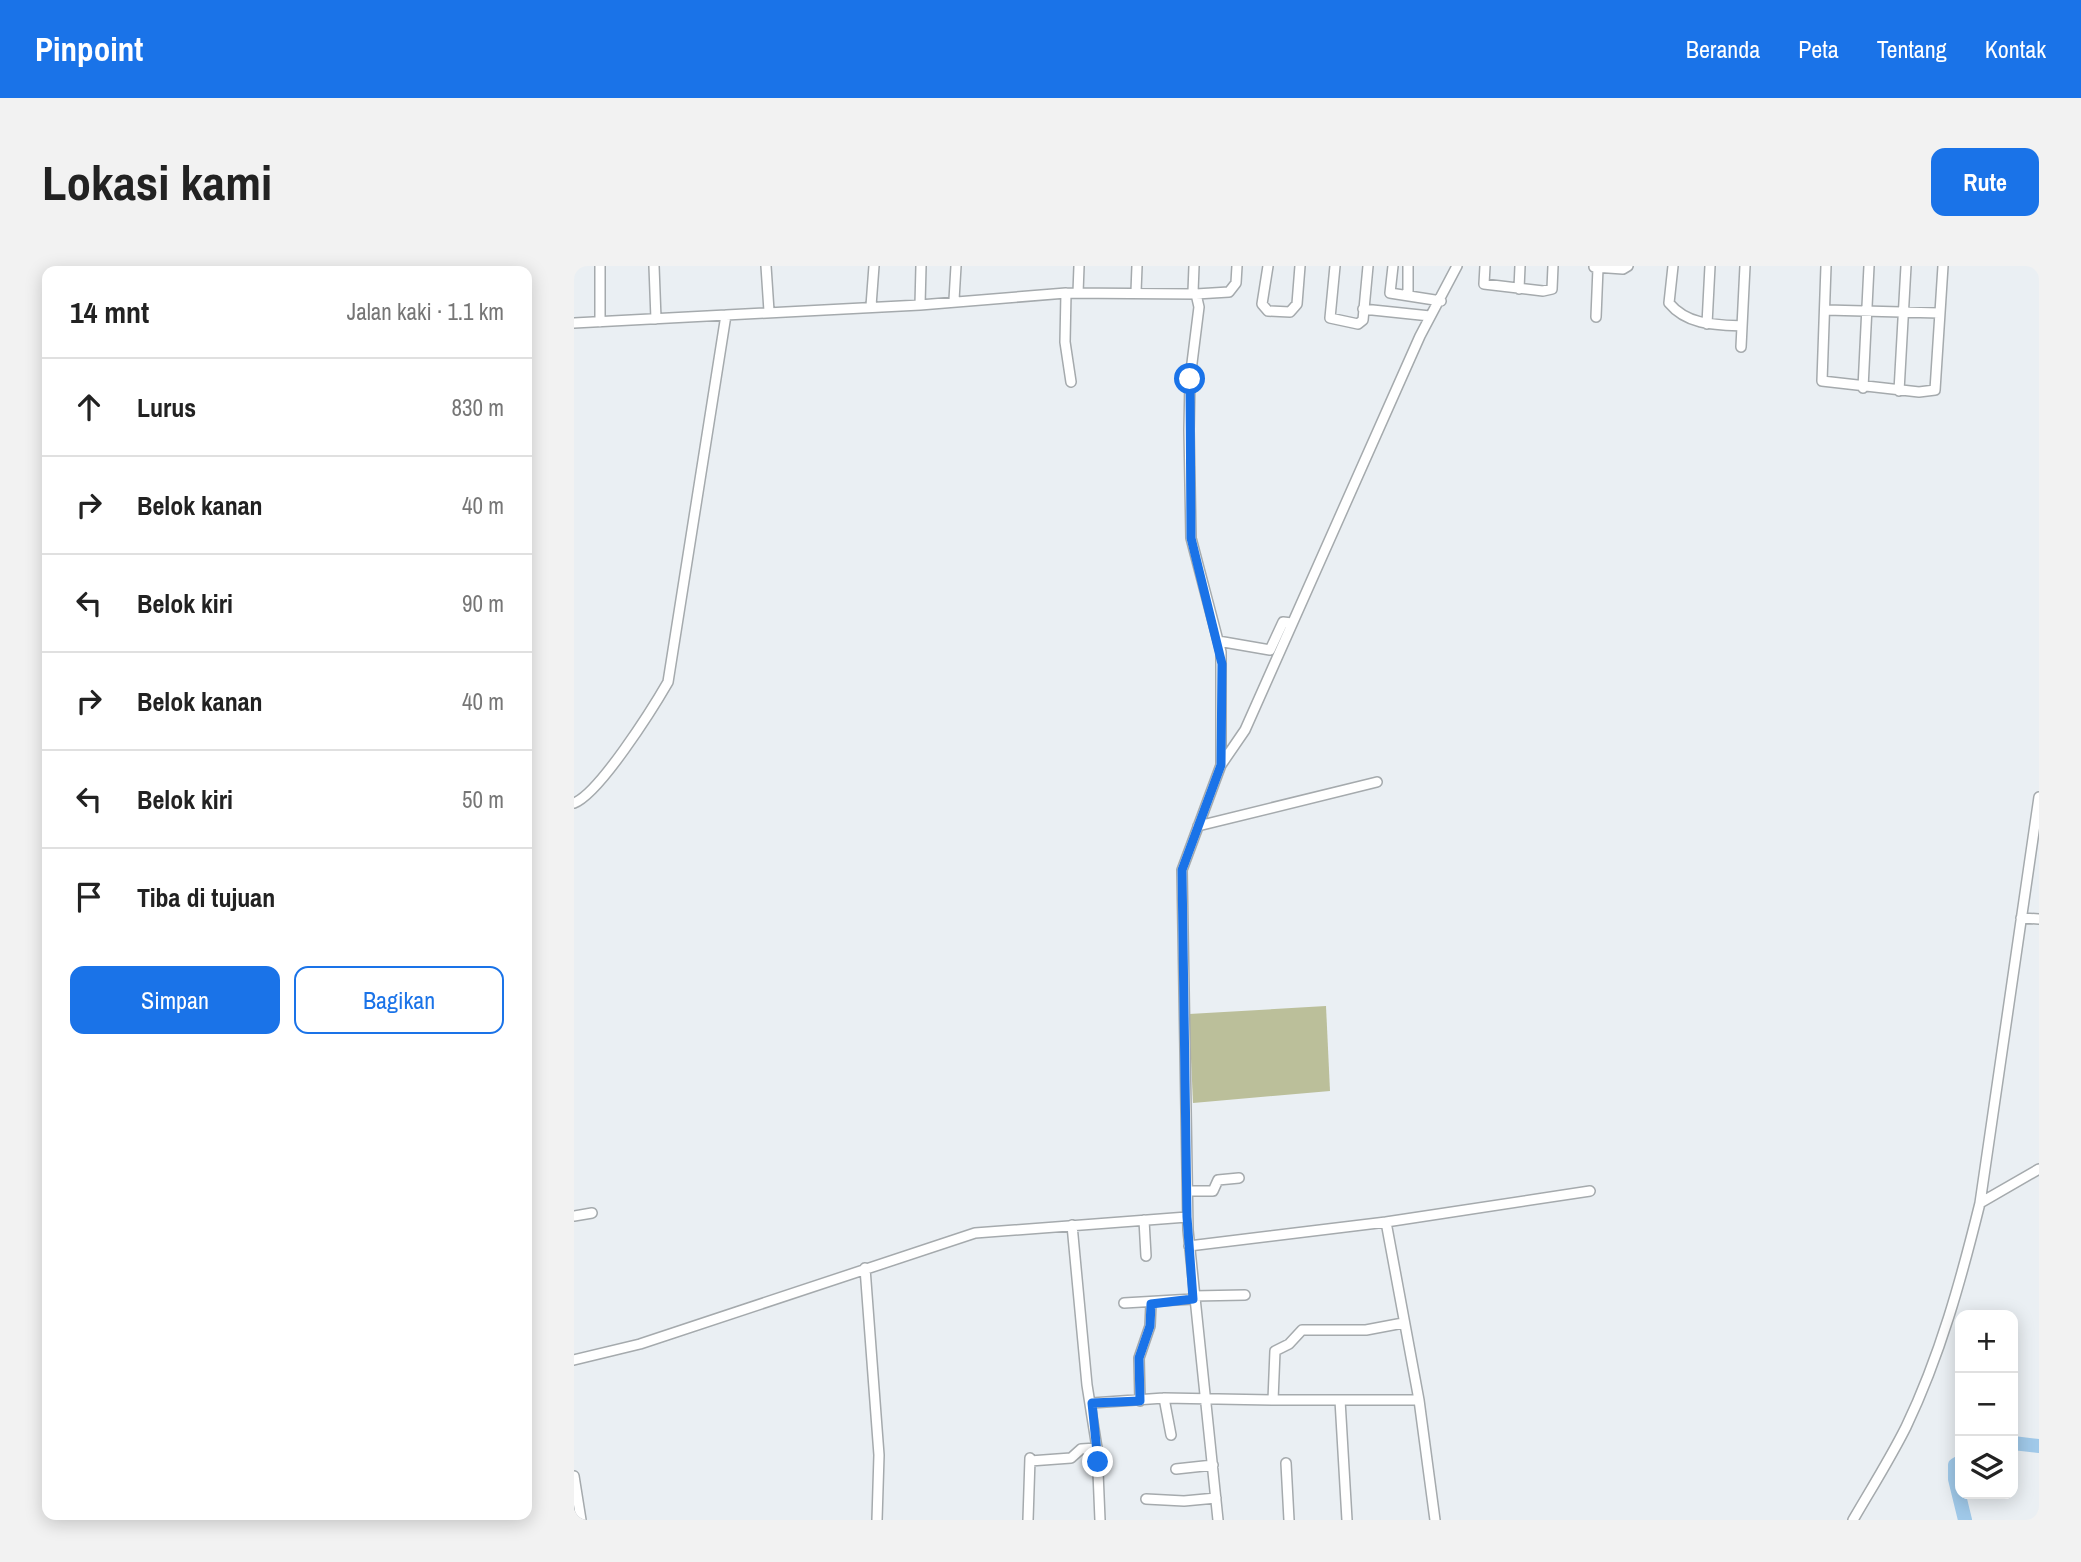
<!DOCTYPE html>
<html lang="id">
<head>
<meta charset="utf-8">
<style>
	:root { --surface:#fff; --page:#f2f2f2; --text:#222; --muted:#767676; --line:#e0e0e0; --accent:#1a73e8 }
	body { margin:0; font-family:"Archivo Narrow",sans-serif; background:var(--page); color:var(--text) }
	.controls { position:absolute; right:21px; bottom:21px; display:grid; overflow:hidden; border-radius:14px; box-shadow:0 4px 18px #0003 }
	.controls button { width:63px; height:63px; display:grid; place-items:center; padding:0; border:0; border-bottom:2px solid var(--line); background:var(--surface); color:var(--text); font:35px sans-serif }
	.stop { position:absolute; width:21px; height:21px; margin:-16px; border:5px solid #1a73e8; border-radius:50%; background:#fff }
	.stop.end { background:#1a73e8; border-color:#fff; box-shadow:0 2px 7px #0008 }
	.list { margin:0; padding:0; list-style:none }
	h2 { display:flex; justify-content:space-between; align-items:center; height:91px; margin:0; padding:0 28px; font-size:30px }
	h2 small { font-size:23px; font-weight:400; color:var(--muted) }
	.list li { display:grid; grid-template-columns:46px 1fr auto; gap:21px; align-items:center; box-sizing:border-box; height:98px; padding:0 28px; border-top:2px solid var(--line) }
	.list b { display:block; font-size:26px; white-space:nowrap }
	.list em { font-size:23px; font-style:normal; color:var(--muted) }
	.actions { display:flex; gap:14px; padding:21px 28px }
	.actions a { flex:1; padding:16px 0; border:2px solid var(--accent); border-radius:14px; text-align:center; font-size:24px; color:var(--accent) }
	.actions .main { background:var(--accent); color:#fff }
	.icon { flex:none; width:38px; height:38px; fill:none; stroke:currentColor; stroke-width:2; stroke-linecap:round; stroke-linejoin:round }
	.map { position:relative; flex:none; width:1465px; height:1254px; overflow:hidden; border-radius:14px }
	header { display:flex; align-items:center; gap:42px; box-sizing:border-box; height:98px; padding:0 35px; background:var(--accent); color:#fff }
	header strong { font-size:33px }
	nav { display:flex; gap:38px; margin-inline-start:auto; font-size:24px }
	.intro { display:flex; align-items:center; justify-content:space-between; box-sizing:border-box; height:168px; padding:0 42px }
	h1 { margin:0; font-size:49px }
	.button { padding:18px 32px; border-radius:14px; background:var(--accent); color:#fff; font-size:24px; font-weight:700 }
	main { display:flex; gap:42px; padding:0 42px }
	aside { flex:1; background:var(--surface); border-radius:14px; box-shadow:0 4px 18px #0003 }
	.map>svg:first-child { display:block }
	.green { fill:#bbbf9a }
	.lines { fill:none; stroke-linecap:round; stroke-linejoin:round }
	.river { stroke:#a0c9e9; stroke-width:14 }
	.minor-casing { stroke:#a5aaad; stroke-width:12 }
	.minor { stroke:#fff; stroke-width:9 }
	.route { stroke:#1a73e8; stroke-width:9 }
</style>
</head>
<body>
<header>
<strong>Pinpoint</strong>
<nav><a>Beranda</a><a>Peta</a><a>Tentang</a><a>Kontak</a></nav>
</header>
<div class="intro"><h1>Lokasi kami</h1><a class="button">Rute</a></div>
<main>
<aside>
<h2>14 mnt<small>Jalan kaki · 1.1 km</small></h2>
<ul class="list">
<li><svg class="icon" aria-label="ahead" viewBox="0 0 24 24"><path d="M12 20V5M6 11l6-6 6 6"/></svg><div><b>Lurus</b></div><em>830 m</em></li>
<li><svg class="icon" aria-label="right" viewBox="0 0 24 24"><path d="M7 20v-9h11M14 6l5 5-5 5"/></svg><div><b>Belok kanan</b></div><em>40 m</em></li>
<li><svg class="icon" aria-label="left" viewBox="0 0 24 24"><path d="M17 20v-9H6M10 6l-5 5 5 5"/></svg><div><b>Belok kiri</b></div><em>90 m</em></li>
<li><svg class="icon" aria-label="right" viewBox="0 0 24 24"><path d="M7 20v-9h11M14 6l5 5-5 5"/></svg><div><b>Belok kanan</b></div><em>40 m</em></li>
<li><svg class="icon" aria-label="left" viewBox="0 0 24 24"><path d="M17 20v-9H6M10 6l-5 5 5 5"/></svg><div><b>Belok kiri</b></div><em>50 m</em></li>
<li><svg class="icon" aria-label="arrive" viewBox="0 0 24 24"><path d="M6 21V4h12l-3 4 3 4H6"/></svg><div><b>Tiba di tujuan</b></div></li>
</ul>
<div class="actions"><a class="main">Simpan</a><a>Bagikan</a></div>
</aside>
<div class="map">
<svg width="1465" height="1254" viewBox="0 0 1465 1254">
	<rect width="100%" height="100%" fill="#eaeff3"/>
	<path class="green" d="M 752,740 L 756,825 L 619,837 L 615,748 Z"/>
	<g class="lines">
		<path class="river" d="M 1439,1177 L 1465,1180
			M 1386,1196 L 1381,1199 L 1381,1213 L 1391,1254"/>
		<g class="minor-casing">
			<path id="minor" d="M 80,0 L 82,53
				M 192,0 L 195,45
				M 694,0 L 688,38 L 694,45 L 716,46 L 723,38 L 726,0
				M 761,0 L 756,52 L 784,58 L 789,54 L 794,0
				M 819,0 L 816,27 L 867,35
				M 911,0 L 910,18 L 969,25 L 978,23 L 979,0
				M 1099,0 L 1095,37 C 1113,59 1141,59 1168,60
				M 1252,0 L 1248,115 L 1345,126 L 1361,124 L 1369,0
				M 1020,1 L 1049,3 L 1054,0
				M 945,23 L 946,0
				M 562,26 L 563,0
				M 619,26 L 620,0
				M 492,27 L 491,76 L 497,116
				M 504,27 L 505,0
				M 622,28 L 655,26 L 662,17 L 663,0
				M 834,29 L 834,0
				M 380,34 L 382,0
				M 346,39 L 347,0
				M 297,40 L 300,0
				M 789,43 L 856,50
				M 1252,44 L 1365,47
				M 1022,51 L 1024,2
				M 26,56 L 26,0
				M 0,57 L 346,39 L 492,27 L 622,28 L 625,41 L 616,113 L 615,164 L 617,272 L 647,386 L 647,498
				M 1133,58 L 1136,0
				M 1167,81 L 1171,0
				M 1289,122 L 1295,0
				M 1325,125 L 1332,0
				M 644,375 L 696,384 L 709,356 L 718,357
				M 0,537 C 25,528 79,442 94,416 L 152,49
				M 624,560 L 803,516
				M 1447,652 L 1465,653
				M 614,925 L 639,925 L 644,914 L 665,912
				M 1406,937 L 1465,903
				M 0,950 L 18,947
				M 570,954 L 572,990
				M 812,956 L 1016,925
				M 498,959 L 513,1119 L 523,1182 L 526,1254
				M 615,980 L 812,956 L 845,1134 L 861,1254
				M 291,1002 L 305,1189 L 303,1254
				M 619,1030 L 671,1029
				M 550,1037 L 619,1033
				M 0,1094 L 66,1078 L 401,967 L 613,951
				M 590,1132 L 597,1169
				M 699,1134 L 845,1134
				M 766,1134 L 773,1254
				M 566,1135 L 565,1092 L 576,1060 L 577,1038
				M 518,1137 L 590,1132 L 699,1134 L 701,1085 L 715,1078 L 728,1064 L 792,1064 L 829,1057
				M 456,1195 L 497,1192 L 507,1183 L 523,1182
				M 712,1197 L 715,1254
				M 602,1203 L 639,1199
				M 0,1210 L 7,1254
				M 572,1233 L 610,1235 L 642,1232
				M 454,1254 L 456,1192
				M 644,1254 L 614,964 L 608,604 L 647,499 L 671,464 L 846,70 L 883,0
				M 1279,1254 C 1297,1223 1316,1193 1332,1161 C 1366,1090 1387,1014 1406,937 L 1465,531"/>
		</g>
		<use href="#minor" class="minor"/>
	</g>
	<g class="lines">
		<path class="route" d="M 524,1196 L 518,1137 L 566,1135 L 565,1092 L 576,1060 L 577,1038 L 619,1033 L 613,951 L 608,604 L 647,499 L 648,398 L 617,272 L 616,113"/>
	</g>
</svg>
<div class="controls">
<button>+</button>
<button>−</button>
<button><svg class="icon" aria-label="layers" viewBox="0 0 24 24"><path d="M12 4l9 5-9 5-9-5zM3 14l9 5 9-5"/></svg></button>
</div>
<div class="stop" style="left:616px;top:113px"></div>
<div class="stop end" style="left:524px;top:1196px"></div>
</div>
</main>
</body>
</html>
